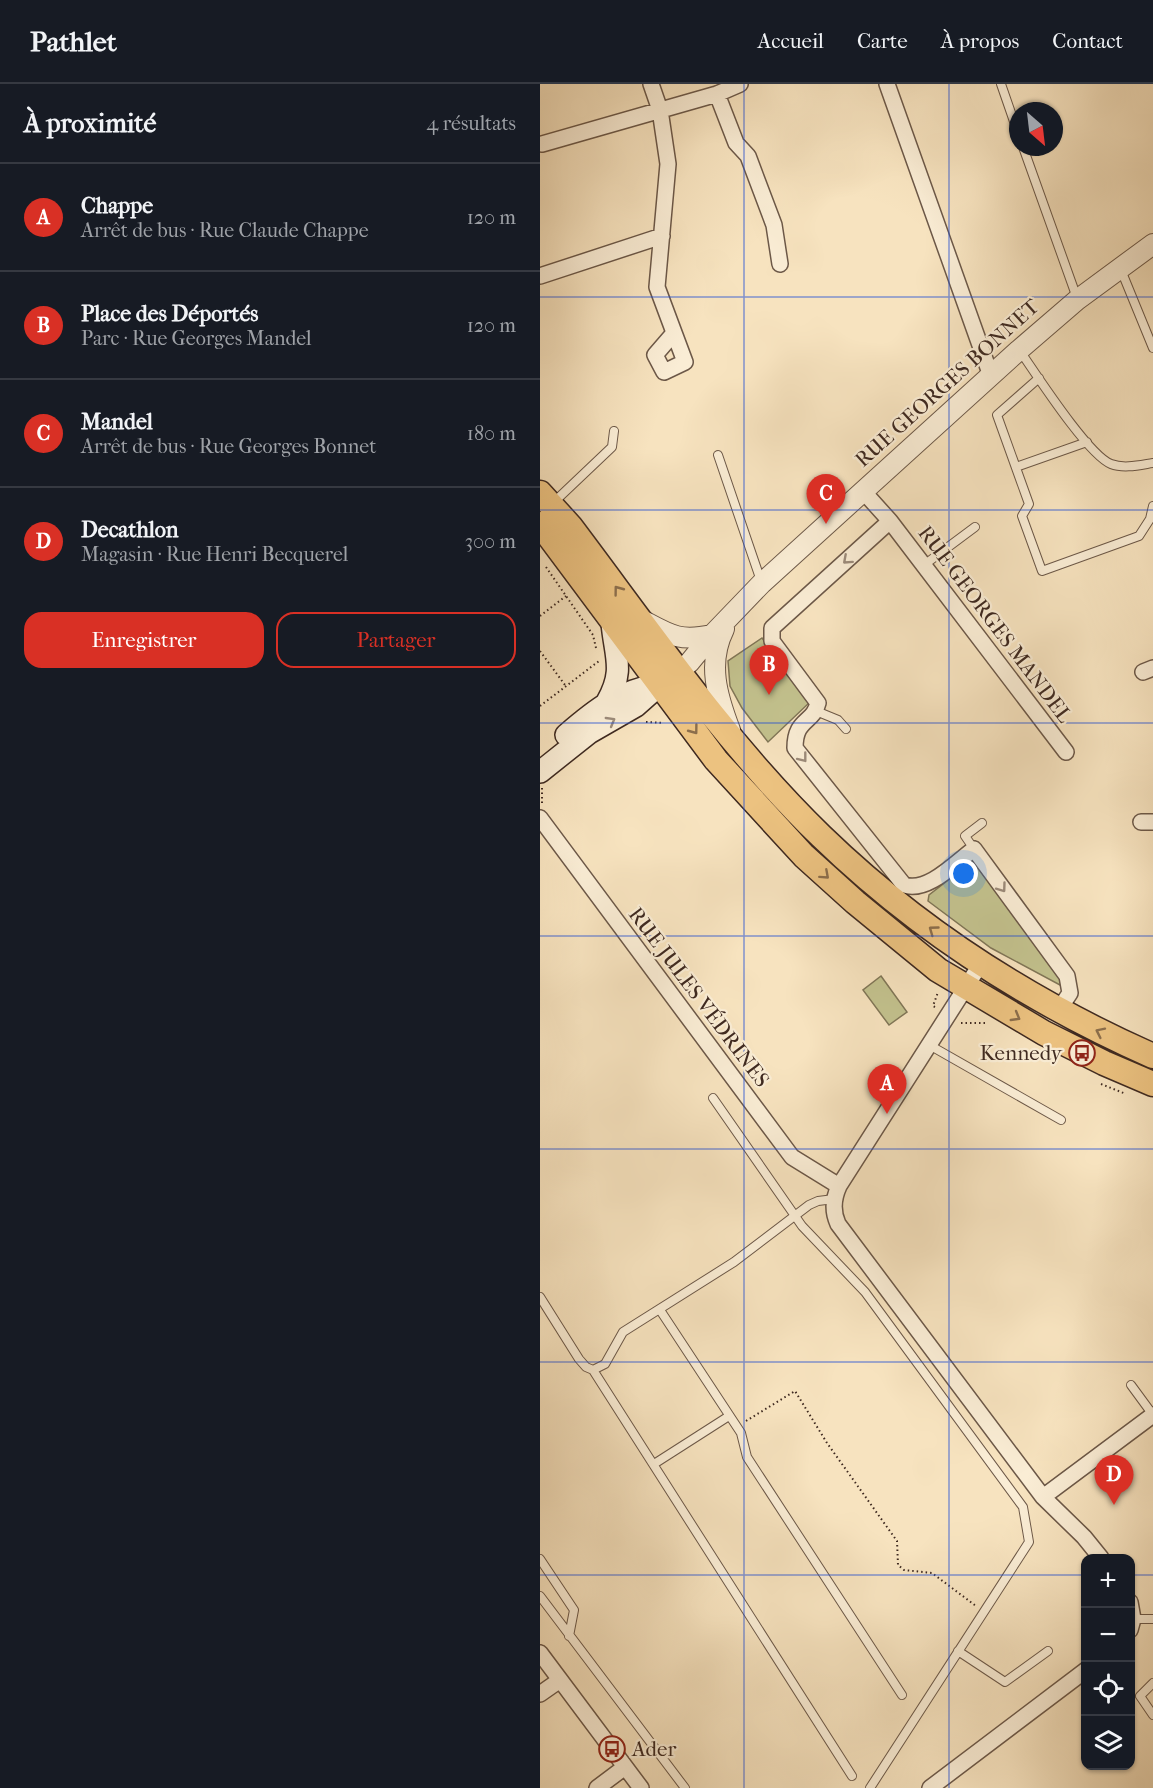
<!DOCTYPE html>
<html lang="fr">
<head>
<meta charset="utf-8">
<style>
	:root { --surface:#171b24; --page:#242831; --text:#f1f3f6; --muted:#9ea1a6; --line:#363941; --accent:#d93025 }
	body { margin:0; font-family:"IM FELL French Canon",serif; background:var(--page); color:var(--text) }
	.controls { position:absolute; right:18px; bottom:18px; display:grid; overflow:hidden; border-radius:12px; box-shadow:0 2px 4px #0004 }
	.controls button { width:54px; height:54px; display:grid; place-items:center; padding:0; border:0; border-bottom:2px solid var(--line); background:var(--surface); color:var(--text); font:30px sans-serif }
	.compass { position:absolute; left:469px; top:18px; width:54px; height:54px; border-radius:50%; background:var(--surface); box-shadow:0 2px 4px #0004; rotate:152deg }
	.you { position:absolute; left:424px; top:790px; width:21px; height:21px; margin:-15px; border:4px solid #fff; border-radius:50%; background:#1a73e8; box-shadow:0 0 0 9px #1a73e833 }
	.badge { display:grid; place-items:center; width:39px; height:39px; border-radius:50%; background:var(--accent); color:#fff; font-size:20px; font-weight:700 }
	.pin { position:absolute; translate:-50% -50px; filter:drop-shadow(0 2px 3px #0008) }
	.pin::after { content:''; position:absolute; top:32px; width:21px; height:18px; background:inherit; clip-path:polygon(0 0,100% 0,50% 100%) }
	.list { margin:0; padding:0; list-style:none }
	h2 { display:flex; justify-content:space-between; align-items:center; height:78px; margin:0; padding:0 24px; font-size:26px }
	h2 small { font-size:20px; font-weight:400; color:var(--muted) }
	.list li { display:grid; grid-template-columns:39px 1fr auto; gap:18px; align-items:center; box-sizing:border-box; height:108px; padding:0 24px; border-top:2px solid var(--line) }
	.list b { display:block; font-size:22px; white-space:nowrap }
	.list p { margin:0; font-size:20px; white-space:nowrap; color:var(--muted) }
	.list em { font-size:20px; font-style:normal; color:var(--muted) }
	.actions { display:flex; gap:12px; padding:18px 24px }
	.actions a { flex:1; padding:14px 0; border:2px solid var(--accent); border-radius:18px; text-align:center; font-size:21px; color:var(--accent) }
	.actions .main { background:var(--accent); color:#fff }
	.icon { flex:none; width:33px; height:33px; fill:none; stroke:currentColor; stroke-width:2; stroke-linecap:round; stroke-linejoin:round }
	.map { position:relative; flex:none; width:613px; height:1704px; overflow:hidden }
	header { display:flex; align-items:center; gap:36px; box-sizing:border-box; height:84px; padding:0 30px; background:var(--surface); border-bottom:2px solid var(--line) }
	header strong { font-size:28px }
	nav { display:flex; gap:33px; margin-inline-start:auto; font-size:21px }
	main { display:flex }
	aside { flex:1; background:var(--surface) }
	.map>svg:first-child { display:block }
	.green { fill:#c3c28e; stroke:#807657; stroke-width:1.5 }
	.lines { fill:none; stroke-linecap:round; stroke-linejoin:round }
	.service-casing { stroke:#6c5848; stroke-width:10 }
	.minor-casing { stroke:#6c5848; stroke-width:18 }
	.tertiary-casing { stroke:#6c5848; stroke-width:22 }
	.secondary-casing { stroke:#3e2920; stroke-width:24 }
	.primary-casing { stroke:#3e2920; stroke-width:27 }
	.path { stroke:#3e2920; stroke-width:2; stroke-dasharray:1.5 3; stroke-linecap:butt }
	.service { stroke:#faedd5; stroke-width:8 }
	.minor { stroke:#faedd5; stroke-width:15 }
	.tertiary { stroke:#faedd5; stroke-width:20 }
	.secondary { stroke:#faedd5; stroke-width:21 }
	.primary { stroke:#ecc280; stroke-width:24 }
	.oneway { stroke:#9c8b7a }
	.oneway2 { stroke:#8c6e4b }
	.grid { fill:none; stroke:#1d4ed8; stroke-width:1.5; stroke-opacity:0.55 }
	.labels { text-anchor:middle; stroke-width:4.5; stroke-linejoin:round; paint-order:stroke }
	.street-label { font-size:21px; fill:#3e2920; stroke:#faedd5 }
	.poi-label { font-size:21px; fill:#3e2920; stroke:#faedd5; text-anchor:end }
</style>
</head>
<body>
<header>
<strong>Pathlet</strong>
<nav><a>Accueil</a><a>Carte</a><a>À propos</a><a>Contact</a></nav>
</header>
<main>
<aside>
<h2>À proximité<small>4 résultats</small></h2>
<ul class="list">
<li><span class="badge">A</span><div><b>Chappe</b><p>Arrêt de bus · Rue Claude Chappe</p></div><em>120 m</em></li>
<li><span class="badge">B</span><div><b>Place des Déportés</b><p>Parc · Rue Georges Mandel</p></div><em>120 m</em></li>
<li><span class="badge">C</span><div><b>Mandel</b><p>Arrêt de bus · Rue Georges Bonnet</p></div><em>180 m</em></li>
<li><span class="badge">D</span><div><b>Decathlon</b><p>Magasin · Rue Henri Becquerel</p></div><em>300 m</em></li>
</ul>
<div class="actions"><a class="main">Enregistrer</a><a>Partager</a></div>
</aside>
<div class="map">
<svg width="613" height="1704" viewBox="0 0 613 1704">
	<rect width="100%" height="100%" fill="#f7e3bf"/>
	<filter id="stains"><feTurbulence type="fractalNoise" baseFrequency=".00333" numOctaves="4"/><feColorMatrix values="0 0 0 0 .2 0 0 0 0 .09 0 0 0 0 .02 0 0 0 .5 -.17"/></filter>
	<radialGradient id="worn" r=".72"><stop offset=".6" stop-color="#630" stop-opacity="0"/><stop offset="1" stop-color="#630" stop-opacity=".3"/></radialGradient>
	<path class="green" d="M 222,554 L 269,619 L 228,658 L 202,624 L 190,602 L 188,577 Z
		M 433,777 L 521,892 L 523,897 L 520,901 L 451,864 L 388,817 L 389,811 Z
		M 341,892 L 367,928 L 349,941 L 323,906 Z"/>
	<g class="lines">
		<g class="service-casing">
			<path id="service" d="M 461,0 L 478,49
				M 483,63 L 537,214
				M 581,186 L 613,264
				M 480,267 C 496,290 548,371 571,380 C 584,385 600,381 613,379
				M 499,294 L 457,331 L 489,420 L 482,432 L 502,487 L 599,452 L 610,435 L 613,422
				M 178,371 L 221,497
				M 476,383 L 547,358
				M 13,419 L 72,363 L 74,347
				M 384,481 L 435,443
				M 276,627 L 298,636 L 306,645
				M 434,765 L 425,752 L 442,739
				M 391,962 L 521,1036
				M 173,1014 L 262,1142 L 325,1208 L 483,1423 L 489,1458 L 330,1704
				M 0,1213 L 39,1275 L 46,1283 L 53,1286 L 65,1280 L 83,1248 L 194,1178 L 269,1121 L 278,1117 L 294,1115
				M 120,1226 L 201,1349 L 207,1373 L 362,1611
				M 53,1286 L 312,1692
				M 591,1301 L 613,1331
				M 114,1380 L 189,1332
				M 0,1475 L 34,1526 L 29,1552
				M 0,1512 L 145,1704
				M 593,1535 L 613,1535
				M 418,1567 L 465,1598 L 508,1567
				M 613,1599 L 600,1612 L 613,1631"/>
		</g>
		<g class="minor-casing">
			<path id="minor" d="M 111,0 L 120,26 L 128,80 L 117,203 L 145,278 L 124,288 L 115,271 L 134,249
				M 347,0 L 451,292
				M 177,10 L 196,59 L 208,72 L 234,141 L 240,180
				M 2,60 L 177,10 L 200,0
				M 0,192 L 122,152
				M 323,407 L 350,437 L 526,668
				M 350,437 L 232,544 L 232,557 L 278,619 C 273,640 255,634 255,664 L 364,801 C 388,809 416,778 434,765 L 527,892 L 530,909 L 518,927
				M 603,588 L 613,584
				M 0,734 L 252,1073 L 299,1102
				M 601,738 L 613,738
				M 440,881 L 299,1102 C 293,1115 292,1127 298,1140 L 503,1413 L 544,1453 L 561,1474
				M 503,1413 L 613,1331
				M 590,1518 L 593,1535 L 590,1546
				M 0,1569 L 101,1704
				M 0,1610 L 20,1596
				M 57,1704 L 85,1683
				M 390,1704 L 546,1586"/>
		</g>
		<g class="tertiary-casing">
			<path id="tertiary" d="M 102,536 C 130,551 139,558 172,551
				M 184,545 C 167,579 177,612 190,646
				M 149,579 L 172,551 L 222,499 L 479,266 L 537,216 L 613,160"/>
		</g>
		<g class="secondary-casing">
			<path id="secondary" d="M 67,618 C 85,586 75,573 72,539
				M 26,651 C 56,625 79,607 119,600
				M 0,688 L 49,649 L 96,622 L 131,591"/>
		</g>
		<g class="primary-casing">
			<path id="primary" d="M 0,409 L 30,442 C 110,548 186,660 281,752 C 378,846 491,918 613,972
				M 0,440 L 176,676 L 264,772 L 315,818 L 398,886 L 504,949 L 564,979 L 613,1000"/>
		</g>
		<path class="path" d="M 6,483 L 53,551 L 56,564
			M 0,532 L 26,512
			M 0,567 L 25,601
			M 0,622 L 59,577
			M 106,638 L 124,639
			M 2,719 L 2,704
			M 395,923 L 393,922 L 398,908
			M 421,939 L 448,939
			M 561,1000 L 586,1010
			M 206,1337 L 255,1307 L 287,1359 L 357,1457 L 358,1481 L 364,1486 L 392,1489 L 436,1522"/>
		<use href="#service" class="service"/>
		<use href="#minor" class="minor"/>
		<use href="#tertiary" class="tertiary"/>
		<use href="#secondary" class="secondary"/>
		<use href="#primary" class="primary"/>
	</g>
	<defs><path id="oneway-chevron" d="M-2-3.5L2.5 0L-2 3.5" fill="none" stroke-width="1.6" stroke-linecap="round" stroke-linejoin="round" transform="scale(1.5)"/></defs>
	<g class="oneway">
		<use href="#oneway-chevron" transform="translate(307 476) rotate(138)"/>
		<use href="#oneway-chevron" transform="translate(71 637) rotate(-30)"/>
		<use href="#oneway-chevron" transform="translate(263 674) rotate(52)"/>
		<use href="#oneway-chevron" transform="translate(462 804) rotate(54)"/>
	</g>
	<g class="oneway2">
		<use href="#oneway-chevron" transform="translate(78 506) rotate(-127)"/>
		<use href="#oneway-chevron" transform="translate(154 646) rotate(53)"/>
		<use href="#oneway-chevron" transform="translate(285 791) rotate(42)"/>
		<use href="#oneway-chevron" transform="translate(393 846) rotate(-144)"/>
		<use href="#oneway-chevron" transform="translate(476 933) rotate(30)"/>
		<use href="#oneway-chevron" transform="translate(560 948) rotate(-154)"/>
	</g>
	<path class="grid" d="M 204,0 L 204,1704M 409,0 L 409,1704M 0,213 L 613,213M 0,426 L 613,426M 0,639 L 613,639M 0,852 L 613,852M 0,1065 L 613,1065M 0,1278 L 613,1278M 0,1491 L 546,1491M 590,1491 L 613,1491"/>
	<defs>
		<g id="bus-ring" transform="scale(1.35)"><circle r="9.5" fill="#faedd5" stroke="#8f2418" stroke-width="1.5"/><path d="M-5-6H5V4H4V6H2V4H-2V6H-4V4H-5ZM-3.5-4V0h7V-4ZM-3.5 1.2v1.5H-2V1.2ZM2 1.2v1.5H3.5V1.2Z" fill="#8f2418"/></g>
	</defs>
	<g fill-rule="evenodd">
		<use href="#bus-ring" x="542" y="969"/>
		<use href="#bus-ring" x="72" y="1665"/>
	</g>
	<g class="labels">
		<g class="street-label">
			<text transform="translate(407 299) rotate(-42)" y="7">RUE GEORGES BONNET</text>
			<text transform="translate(455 540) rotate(53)" y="7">RUE GEORGES MANDEL</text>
			<text transform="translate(159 913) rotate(53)" y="7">RUE JULES VÉDRINES</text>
		</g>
		<g class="poi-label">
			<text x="522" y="976">Kennedy</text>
			<text x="92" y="1672" text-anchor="start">Ader</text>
		</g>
	</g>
	<rect width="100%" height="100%" filter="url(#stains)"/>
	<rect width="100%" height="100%" fill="url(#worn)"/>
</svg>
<div class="controls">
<button>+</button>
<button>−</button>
<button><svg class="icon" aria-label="locate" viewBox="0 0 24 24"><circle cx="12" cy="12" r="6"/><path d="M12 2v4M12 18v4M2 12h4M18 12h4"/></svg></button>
<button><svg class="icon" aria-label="layers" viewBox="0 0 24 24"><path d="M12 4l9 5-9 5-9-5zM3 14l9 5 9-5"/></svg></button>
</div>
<svg class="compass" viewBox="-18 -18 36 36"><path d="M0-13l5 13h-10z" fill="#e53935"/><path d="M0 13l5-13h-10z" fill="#9ea1a6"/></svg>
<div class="you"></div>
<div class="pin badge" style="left:347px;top:1030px">A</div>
<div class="pin badge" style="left:229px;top:611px">B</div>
<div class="pin badge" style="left:286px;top:440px">C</div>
<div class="pin badge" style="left:574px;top:1421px">D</div>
</div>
</main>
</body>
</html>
